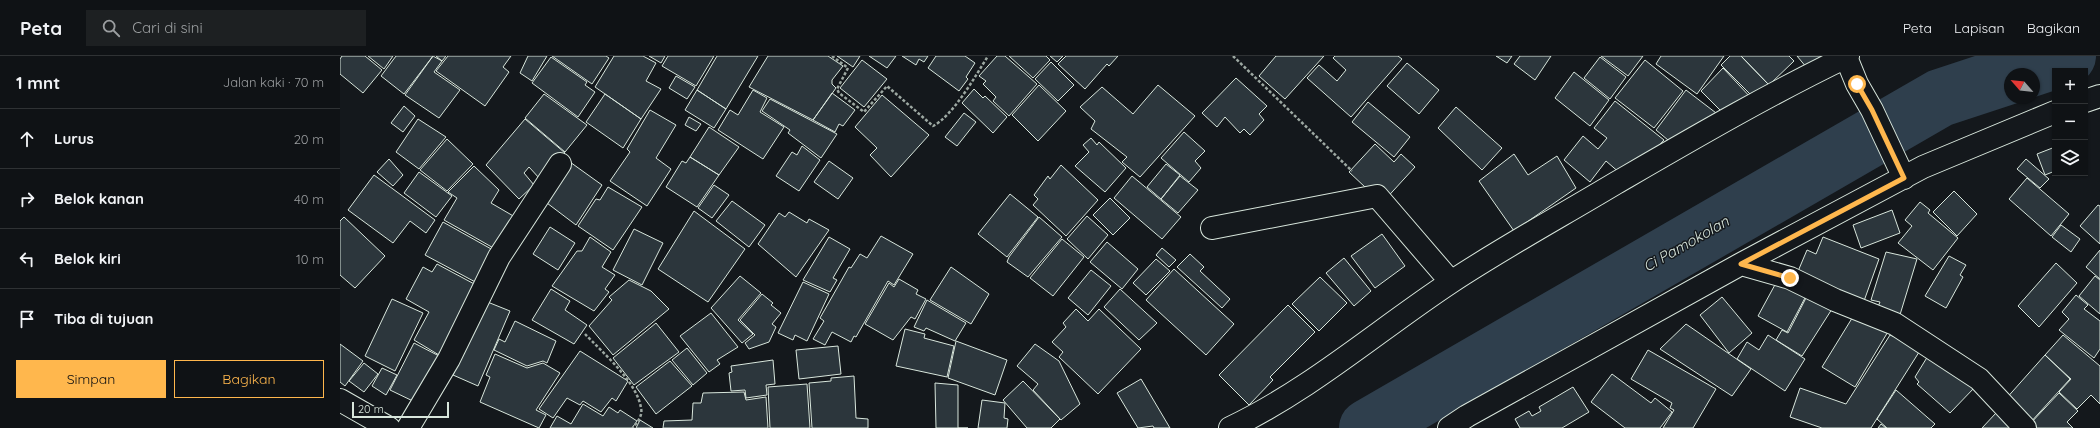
<!DOCTYPE html>
<html lang="id">
<head>
<meta charset="utf-8">
<style>
	:root { --surface:#0f1215; --page:#1d2022; --text:#f1f3f6; --muted:#9b9ea0; --line:#2f3234; --accent:#ffb74d }
	body { margin:0; font-family:Quicksand,sans-serif; background:var(--page); color:var(--text) }
	.controls { position:absolute; right:12px; top:12px; display:grid; overflow:hidden; border-radius:0px; box-shadow:0 1px 3px #0004 }
	.controls button { width:36px; height:36px; display:grid; place-items:center; padding:0; border:0; border-bottom:1px solid var(--line); background:var(--surface); color:var(--text); font:20px sans-serif }
	.compass { position:absolute; left:1664px; top:12px; width:36px; height:36px; border-radius:50%; background:var(--surface); box-shadow:0 1px 3px #0004; rotate:298deg }
	.scale { position:absolute; left:12px; bottom:10px; width:97px; box-sizing:border-box; padding-left:4px; border:2px solid #d8e6dc; border-top:0; font-size:11px; line-height:14px; white-space:nowrap; color:#d8e6dc; -webkit-text-stroke:3px #14181c; paint-order:stroke }
	.stop { position:absolute; width:12px; height:12px; margin:-9px; border:3px solid #ffb74d; border-radius:50%; background:#fff }
	.stop.end { background:#ffb74d; border-color:#fff; box-shadow:0 1px 4px #0008 }
	.list { margin:0; padding:0; list-style:none }
	h2 { display:flex; justify-content:space-between; align-items:center; height:52px; margin:0; padding:0 16px; font-size:17px }
	h2 small { font-size:13px; font-weight:400; color:var(--muted) }
	.list li { display:grid; grid-template-columns:26px 1fr auto; gap:12px; align-items:center; box-sizing:border-box; height:60px; padding:0 16px; border-top:1px solid var(--line) }
	.list b { display:block; font-size:15px; white-space:nowrap }
	.list em { font-size:13px; font-style:normal; color:var(--muted) }
	.actions { display:flex; gap:8px; padding:12px 16px }
	.actions a { flex:1; padding:9px 0; border:1px solid var(--accent); border-radius:0px; text-align:center; font-size:14px; color:var(--accent) }
	.actions .main { background:var(--accent); color:#111 }
	.icon { flex:none; width:22px; height:22px; fill:none; stroke:currentColor; stroke-width:2; stroke-linecap:round; stroke-linejoin:round }
	.map { position:relative; flex:none; width:1760px; height:372px; overflow:hidden }
	header { display:flex; align-items:center; gap:24px; box-sizing:border-box; height:56px; padding:0 20px; background:var(--surface); border-bottom:1px solid var(--line) }
	header strong { font-size:19px }
	nav { display:flex; gap:22px; margin-inline-start:auto; font-size:14px }
	.search { width:280px; height:36px; background:var(--page); display:flex; align-items:center; gap:10px; box-sizing:border-box; padding:0 14px; border-radius:0px; color:var(--muted); font-size:15px }
	main { display:flex }
	aside { flex:1; background:var(--surface) }
	.map>svg:first-child { display:block }
	.lines { fill:none; stroke-linecap:round; stroke-linejoin:round }
	.river { stroke:#2f3f4d; stroke-width:58 }
	.building { fill:#2c363c; stroke:#d8e6dc }
	.minor-casing { stroke:#d8e6dc; stroke-width:24 }
	.path { stroke:#9da8a2; stroke-width:2.5; stroke-dasharray:3 2; stroke-linecap:butt }
	.minor { stroke:#14181c; stroke-width:22 }
	.route { stroke:#ffb74d; stroke-width:5 }
	.labels { text-anchor:middle; stroke-width:3; stroke-linejoin:round; paint-order:stroke }
	.water-label { font-size:15px; font-style:italic; fill:#d8e6dc; stroke:#14181c }
</style>
</head>
<body>
<header>
<strong>Peta</strong>
<div class="search"><svg class="icon" aria-label="search" viewBox="0 0 24 24"><circle cx="10" cy="10" r="6"/><path d="M15 15l6 6"/></svg>Cari di sini</div>
<nav><a>Peta</a><a>Lapisan</a><a>Bagikan</a></nav>
</header>
<main>
<aside>
<h2>1 mnt<small>Jalan kaki · 70 m</small></h2>
<ul class="list">
<li><svg class="icon" aria-label="ahead" viewBox="0 0 24 24"><path d="M12 20V5M6 11l6-6 6 6"/></svg><div><b>Lurus</b></div><em>20 m</em></li>
<li><svg class="icon" aria-label="right" viewBox="0 0 24 24"><path d="M7 20v-9h11M14 6l5 5-5 5"/></svg><div><b>Belok kanan</b></div><em>40 m</em></li>
<li><svg class="icon" aria-label="left" viewBox="0 0 24 24"><path d="M17 20v-9H6M10 6l-5 5 5 5"/></svg><div><b>Belok kiri</b></div><em>10 m</em></li>
<li><svg class="icon" aria-label="arrive" viewBox="0 0 24 24"><path d="M6 21V4h12l-3 4 3 4H6"/></svg><div><b>Tiba di tujuan</b></div></li>
</ul>
<div class="actions"><a class="main">Simpan</a><a>Bagikan</a></div>
</aside>
<div class="map">
<svg width="1760" height="372" viewBox="0 0 1760 372">
	<rect width="100%" height="100%" fill="#14181c"/>
	<g class="lines">
		<path class="river" d="M 1672,18 L 1727,0
			M 1028,372 L 1600,42 L 1670,19"/>
	</g>
	<path class="building" d="M 2,0 L 25,0 L 42,14 L 23,37 L 0,18 L 0,3 Z
		M 28,0 L 53,0 L 44,13 Z
		M 56,0 L 93,0 L 64,38 L 41,20 Z
		M 93,0 L 102,5 L 94,16 L 120,34 L 99,62 L 65,39 Z
		M 96,0 L 106,0 L 102,5 Z
		M 108,0 L 171,0 L 163,11 L 169,16 L 145,50 L 96,15 Z
		M 188,0 L 207,0 L 192,25 L 180,17 Z
		M 212,0 L 266,0 L 269,2 L 252,28 Z
		M 274,0 L 303,0 L 316,7 L 306,25 L 321,33 L 301,63 L 255,31 Z
		M 309,0 L 325,0 L 321,7 Z
		M 328,0 L 374,0 L 356,30 L 322,10 Z
		M 377,0 L 418,0 L 386,53 L 357,34 Z
		M 428,0 L 488,0 L 503,10 L 492,24 L 492,28 L 496,32 L 473,64 L 409,31 Z
		M 497,0 L 520,0 L 513,11 Z
		M 529,0 L 556,0 L 547,12 Z
		M 562,0 L 588,0 L 584,6 L 579,3 L 576,9 Z
		M 596,0 L 625,0 L 635,7 L 626,21 L 628,23 L 619,35 L 588,12 Z
		M 657,0 L 665,0 L 697,28 L 669,60 L 653,45 L 656,41 L 643,28 L 646,25 L 639,20 Z
		M 669,0 L 706,0 L 710,4 L 693,22 Z
		M 710,0 L 723,0 L 717,6 Z
		M 726,0 L 778,0 L 769,10 L 767,8 L 745,33 L 718,8 Z
		M 936,0 L 984,0 L 945,43 L 919,20 Z
		M 995,0 L 1058,0 L 1062,3 L 1011,61 L 967,22 L 979,9 L 997,25 L 1006,14 L 993,2 Z
		M 1156,0 L 1172,0 L 1167,7 Z
		M 1180,0 L 1211,0 L 1195,24 L 1174,8 Z
		M 1261,0 L 1303,0 L 1288,20 Z
		M 1321,0 L 1384,0 L 1357,38 L 1316,8 Z
		M 1390,0 L 1401,0 L 1428,28 L 1414,42 L 1381,9 Z
		M 1401,0 L 1449,0 L 1454,5 L 1429,29 Z
		M 1457,0 L 1481,0 L 1467,12 Z
		M 211,1 L 247,26 L 245,29 L 255,36 L 238,61 L 192,27 Z
		M 1260,1 L 1286,21 L 1270,43 L 1244,22 Z
		M 522,4 L 547,23 L 524,51 L 500,32 Z
		M 1305,4 L 1343,35 L 1314,72 L 1275,42 Z
		M 711,6 L 734,29 L 718,45 L 695,23 Z
		M 1067,7 L 1099,34 L 1079,58 L 1047,30 Z
		M 1383,12 L 1413,44 L 1386,60 L 1361,35 Z
		M 1234,16 L 1269,44 L 1250,70 L 1215,42 Z
		M 336,20 L 355,31 L 347,43 L 329,32 Z
		M 896,22 L 927,50 L 919,58 L 924,64 L 910,79 L 904,73 L 900,77 L 885,61 L 877,71 L 862,57 Z
		M 699,29 L 726,55 L 698,85 L 672,59 Z
		M 818,29 L 855,60 L 800,121 L 782,106 L 787,101 L 751,73 L 755,65 L 740,51 L 762,31 L 793,58 Z
		M 634,33 L 643,42 L 645,40 L 667,61 L 653,77 L 622,47 Z
		M 357,34 L 386,53 L 374,72 L 345,54 Z
		M 413,34 L 427,42 L 420,56 L 444,71 L 423,103 L 378,74 L 390,54 L 398,59 Z
		M 1346,34 L 1380,60 L 1334,89 L 1316,74 Z
		M 492,37 L 515,54 L 503,70 L 499,68 L 495,76 L 473,64 Z
		M 204,38 L 247,69 L 225,96 L 185,62 Z
		M 265,38 L 301,63 L 283,92 L 246,66 Z
		M 542,39 L 589,79 L 551,121 L 530,99 L 537,92 L 515,71 Z
		M 430,43 L 497,78 L 481,102 L 448,77 L 450,74 L 422,55 Z
		M 1275,45 L 1324,84 L 1302,108 L 1295,103 L 1281,118 L 1266,105 L 1250,126 L 1224,104 L 1243,80 L 1258,93 L 1267,82 L 1254,72 Z
		M 1028,46 L 1070,81 L 1054,101 L 1012,66 Z
		M 64,50 L 75,60 L 63,76 L 51,67 Z
		M 1116,51 L 1162,92 L 1142,114 L 1098,72 Z
		M 310,54 L 336,69 L 316,102 L 331,113 L 307,150 L 270,125 L 290,96 L 287,93 Z
		M 624,57 L 636,66 L 617,90 L 605,81 Z
		M 349,61 L 361,68 L 356,75 L 345,69 Z
		M 78,63 L 106,81 L 79,113 L 56,96 Z
		M 185,63 L 225,97 L 200,123 L 189,111 L 184,117 L 194,129 L 179,143 L 146,109 Z
		M 369,71 L 399,91 L 379,119 L 350,101 Z
		M 844,76 L 865,95 L 855,105 L 861,112 L 849,126 L 821,102 Z
		M 751,82 L 757,89 L 759,86 L 786,112 L 765,136 L 735,110 L 749,96 L 743,89 Z
		M 107,83 L 133,108 L 107,135 L 80,114 Z
		M 1035,88 L 1054,106 L 1061,98 L 1075,111 L 1042,147 L 1009,116 Z
		M 462,90 L 480,104 L 459,135 L 436,120 L 452,96 L 457,99 Z
		M 1715,91 L 1715,115 L 1705,119 L 1697,98 Z
		M 1174,98 L 1188,119 L 1217,100 L 1236,132 L 1174,175 L 1139,125 Z
		M 350,101 L 379,119 L 357,151 L 326,131 L 342,105 L 346,107 Z
		M 49,103 L 63,119 L 53,130 L 37,116 Z
		M 1686,103 L 1709,123 L 1700,132 L 1677,113 Z
		M 489,105 L 513,122 L 498,143 L 474,126 Z
		M 230,106 L 262,129 L 236,169 L 203,144 Z
		M 826,108 L 840,119 L 821,143 L 807,131 Z
		M 721,109 L 758,144 L 726,180 L 693,149 L 698,143 L 694,139 L 708,120 L 710,123 Z
		M 134,110 L 159,134 L 151,147 L 175,161 L 157,194 L 104,164 L 117,142 L 108,136 Z
		M 79,116 L 112,140 L 96,161 L 64,137 Z
		M 34,119 L 95,164 L 86,177 L 70,165 L 53,187 L 8,154 Z
		M 792,120 L 841,161 L 822,183 L 774,142 Z
		M 840,120 L 858,134 L 838,157 L 821,143 Z
		M 1687,122 L 1729,158 L 1711,180 L 1669,143 Z
		M 374,129 L 389,139 L 372,162 L 358,152 Z
		M 268,131 L 302,151 L 273,194 L 238,170 L 256,143 L 260,144 Z
		M 1614,135 L 1637,158 L 1617,180 L 1593,156 Z
		M 670,138 L 698,161 L 667,201 L 638,178 Z
		M 770,142 L 790,162 L 773,179 L 753,159 Z
		M 392,145 L 425,169 L 409,191 L 376,165 Z
		M 1580,146 L 1590,154 L 1588,157 L 1618,182 L 1593,214 L 1558,187 L 1572,170 L 1565,164 Z
		M 1758,149 L 1760,150 L 1760,188 L 1740,170 Z
		M 1552,154 L 1560,177 L 1521,192 L 1513,169 Z
		M 354,155 L 405,193 L 368,246 L 318,213 Z
		M 449,156 L 467,167 L 469,163 L 489,174 L 456,221 L 418,188 L 439,157 L 445,161 Z
		M 747,160 L 768,179 L 748,203 L 727,183 Z
		M 4,161 L 45,200 L 15,232 L 0,219 L 0,165 Z
		M 699,161 L 722,181 L 688,221 L 667,206 L 669,201 Z
		M 103,166 L 153,194 L 139,228 L 85,199 Z
		M 1721,169 L 1740,183 L 1731,196 L 1712,181 Z
		M 210,171 L 235,187 L 218,214 L 193,198 Z
		M 294,173 L 323,187 L 302,229 L 273,214 Z
		M 1042,178 L 1065,210 L 1035,232 L 1011,200 Z
		M 541,180 L 573,198 L 554,229 L 548,225 L 516,281 L 514,280 L 511,286 L 492,276 L 485,289 L 473,283 L 484,265 L 480,262 L 509,211 L 511,212 L 520,198 L 527,202 Z
		M 250,181 L 271,196 L 262,211 L 275,219 L 265,233 L 269,236 L 254,255 L 212,230 L 237,195 L 242,195 Z
		M 489,181 L 510,193 L 493,222 L 497,224 L 490,236 L 463,224 Z
		M 1483,181 L 1539,203 L 1524,245 L 1456,220 L 1467,194 L 1476,198 Z
		M 722,183 L 744,201 L 713,240 L 690,222 Z
		M 767,186 L 798,213 L 782,233 L 750,206 Z
		M 822,192 L 836,204 L 829,211 L 816,199 Z
		M 1760,194 L 1760,223 L 1746,211 Z
		M 1546,196 L 1577,203 L 1559,262 L 1537,253 L 1540,246 L 1531,244 Z
		M 850,198 L 864,211 L 860,215 L 890,243 L 882,252 L 837,211 Z
		M 1609,200 L 1626,209 L 1620,219 L 1623,221 L 1606,252 L 1585,240 Z
		M 1004,202 L 1031,235 L 1014,250 L 986,217 Z
		M 816,203 L 830,215 L 806,239 L 793,227 Z
		M 1716,207 L 1737,227 L 1699,271 L 1678,250 Z
		M 97,208 L 138,230 L 99,299 L 74,284 L 89,256 L 66,243 L 83,211 L 92,216 Z
		M 611,211 L 649,238 L 631,268 L 590,244 Z
		M 834,213 L 894,268 L 866,299 L 806,244 Z
		M 751,214 L 771,230 L 748,259 L 728,242 Z
		M 400,220 L 421,237 L 398,264 L 413,278 L 402,287 L 371,252 Z
		M 1755,220 L 1760,224 L 1760,258 L 1739,240 Z
		M 980,221 L 1007,247 L 979,275 L 952,248 Z
		M 559,223 L 578,234 L 576,238 L 586,243 L 575,263 L 571,261 L 553,284 L 525,268 L 549,227 L 554,231 Z
		M 289,224 L 311,235 L 329,253 L 273,299 L 249,270 L 272,244 L 269,241 Z
		M 1437,225 L 1466,240 L 1447,276 L 1418,260 Z
		M 463,226 L 489,238 L 467,285 L 455,279 L 453,284 L 438,277 Z
		M 211,233 L 230,245 L 225,254 L 247,269 L 234,288 L 192,264 Z
		M 780,233 L 817,267 L 799,284 L 764,251 Z
		M 422,238 L 433,247 L 431,249 L 441,257 L 432,268 L 436,271 L 429,286 L 409,293 L 405,287 L 415,279 L 400,264 Z
		M 1736,239 L 1748,249 L 1744,253 L 1760,265 L 1760,293 L 1754,302 L 1719,274 L 1729,263 L 1722,256 Z
		M 1467,240 L 1492,253 L 1462,300 L 1436,284 L 1442,274 L 1448,277 Z
		M 1382,241 L 1412,277 L 1389,297 L 1360,259 Z
		M 52,243 L 83,257 L 55,315 L 25,300 Z
		M 587,244 L 626,267 L 615,285 L 586,272 L 584,275 L 574,271 Z
		M 145,245 L 170,255 L 138,330 L 113,319 Z
		M 948,249 L 975,276 L 930,321 L 933,324 L 909,349 L 879,319 Z
		M 736,253 L 748,265 L 759,253 L 801,293 L 758,338 L 719,301 L 723,296 L 712,286 L 726,271 L 723,267 Z
		M 371,257 L 398,291 L 377,304 L 380,308 L 369,316 L 340,280 Z
		M 1514,259 L 1549,274 L 1515,331 L 1482,311 Z
		M 175,265 L 216,285 L 207,307 L 203,305 L 187,310 L 154,294 L 159,283 L 165,286 Z
		M 316,267 L 339,296 L 294,329 L 273,302 Z
		M 1346,268 L 1411,313 L 1392,340 L 1320,293 Z
		M 565,273 L 585,278 L 584,282 L 614,290 L 607,321 L 556,310 Z
		M 1428,279 L 1465,303 L 1445,335 L 1397,303 L 1407,286 L 1419,294 Z
		M 1550,279 L 1581,293 L 1531,372 L 1482,372 L 1450,361 L 1460,332 L 1506,348 Z
		M 1723,279 L 1760,310 L 1760,348 L 1751,339 L 1737,353 L 1719,336 L 1731,323 L 1705,299 Z
		M 616,285 L 667,304 L 655,339 L 608,322 Z
		M 74,287 L 101,301 L 77,347 L 50,334 Z
		M 0,288 L 23,305 L 5,330 L 0,326 Z
		M 695,288 L 719,305 L 740,348 L 721,364 L 693,334 L 698,328 L 677,310 Z
		M 498,290 L 501,318 L 459,323 L 456,294 Z
		M 347,292 L 367,317 L 353,329 L 332,304 Z
		M 1308,294 L 1376,333 L 1353,372 L 1323,372 L 1334,354 L 1330,352 L 1332,347 L 1291,323 Z
		M 240,295 L 288,325 L 276,345 L 272,342 L 261,356 L 243,345 L 240,349 L 227,342 L 213,362 L 199,353 Z
		M 1591,295 L 1635,331 L 1610,357 L 1577,328 L 1579,326 L 1575,321 Z
		M 155,298 L 187,312 L 203,307 L 220,317 L 196,354 L 206,359 L 199,372 L 140,346 L 150,321 L 146,319 Z
		M 1705,299 L 1730,323 L 1689,368 L 1664,345 Z
		M 433,304 L 435,328 L 426,329 L 427,339 L 406,342 L 405,334 L 391,335 L 389,317 L 392,316 L 391,310 Z
		M 330,305 L 352,330 L 316,358 L 296,331 Z
		M 24,307 L 38,318 L 24,336 L 9,325 Z
		M 42,312 L 57,319 L 46,339 L 32,330 Z
		M 1272,318 L 1311,347 L 1315,342 L 1332,356 L 1320,372 L 1285,372 L 1251,346 Z
		M 514,320 L 516,362 L 528,363 L 528,372 L 472,372 L 469,327 L 491,325 L 491,322 Z
		M 801,323 L 830,372 L 814,372 L 813,370 L 798,372 L 777,337 Z
		M 683,325 L 720,363 L 711,372 L 687,372 L 663,344 Z
		M 595,327 L 618,329 L 618,372 L 628,372 L 596,372 Z
		M 467,328 L 470,372 L 430,372 L 428,331 Z
		M 1233,331 L 1249,356 L 1222,372 L 1180,372 L 1175,363 L 1189,355 L 1192,360 L 1201,355 L 1199,351 Z
		M 1556,334 L 1595,368 L 1591,372 L 1547,372 L 1537,363 Z
		M 404,336 L 406,344 L 426,341 L 428,372 L 323,372 L 324,365 L 352,364 L 353,347 L 361,347 L 363,337 Z
		M 1719,337 L 1738,355 L 1727,366 L 1733,372 L 1692,372 L 1689,369 Z
		M 642,344 L 665,347 L 664,362 L 668,363 L 667,372 L 638,372 Z
		M 243,348 L 263,360 L 269,351 L 278,357 L 280,354 L 297,365 L 292,372 L 210,372 L 217,360 L 231,368 Z
		M 1656,357 L 1675,372 L 1642,372 Z
		M 300,364 L 313,372 L 296,372 Z
		M 1541,368 L 1546,372 L 1538,372 Z"/>
	<g class="lines">
		<g class="minor-casing">
			<path id="minor" d="M 1506,1 L 1517,28 L 1532,54 L 1564,122
				M 1745,45 L 1760,40
				M 872,172 L 1037,140 L 1111,226
				M 1401,208 L 1450,222 L 1495,244 L 1555,268 L 1639,323 L 1685,372
				M 0,344 L 49,372
				M 68,372 L 109,303 L 159,201 L 220,108
				M 890,372 C 970,334 1037,275 1111,226 C 1164,191 1221,160 1276,127 C 1352,83 1429,38 1508,0
				M 1109,372 L 1127,360 L 1401,208 L 1583,111 L 1715,56"/>
		</g>
		<path class="path" d="M 492,0 L 508,12 L 497,33 L 499,37 L 524,56 L 547,30 L 593,70 C 613,60 636,19 648,0
			M 893,0 L 1012,115
			M 245,278 C 263,297 297,326 301,352 C 303,360 297,366 293,372"/>
		<use href="#minor" class="minor"/>
	</g>
	<g class="lines">
		<path class="route" d="M 1450,222 L 1401,208 L 1564,122 L 1532,54 L 1517,28"/>
	</g>
	<g class="labels">
		<g class="water-label">
			<text transform="translate(1346 188) rotate(-30)" y="5">Ci Pamokolan</text>
		</g>
	</g>
</svg>
<div class="controls">
<button>+</button>
<button>−</button>
<button><svg class="icon" aria-label="layers" viewBox="0 0 24 24"><path d="M12 4l9 5-9 5-9-5zM3 14l9 5 9-5"/></svg></button>
</div>
<svg class="compass" viewBox="-18 -18 36 36"><path d="M0-13l5 13h-10z" fill="#e53935"/><path d="M0 13l5-13h-10z" fill="#9b9ea0"/></svg>
<div class="scale">20 m</div>
<div class="stop" style="left:1517px;top:28px"></div>
<div class="stop end" style="left:1450px;top:222px"></div>
</div>
</main>
</body>
</html>
